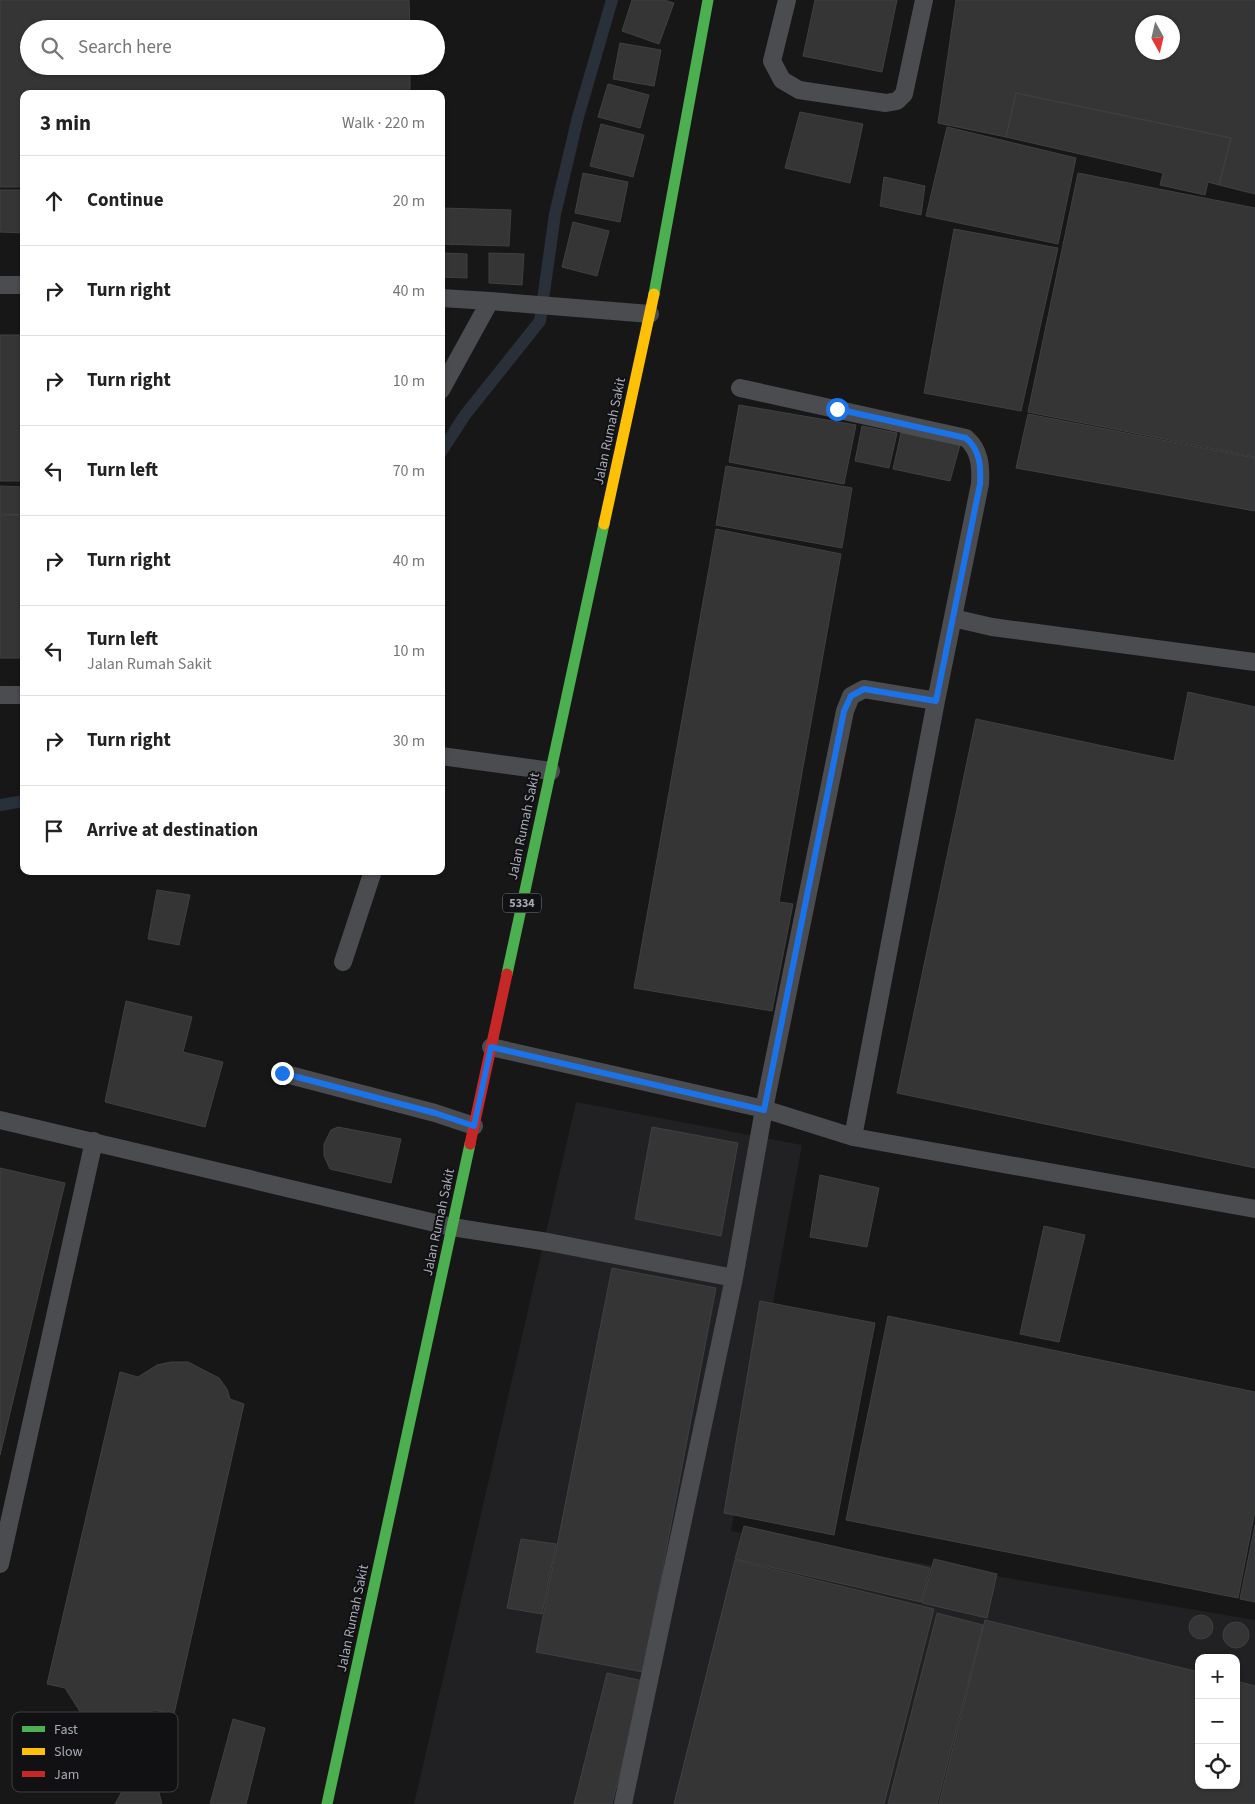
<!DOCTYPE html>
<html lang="en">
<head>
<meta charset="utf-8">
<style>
	:root { --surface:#fff; --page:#f2f2f2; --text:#222; --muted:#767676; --line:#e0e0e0 }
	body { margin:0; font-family:"Source Sans 3",sans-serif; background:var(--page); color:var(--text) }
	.controls { position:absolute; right:15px; bottom:15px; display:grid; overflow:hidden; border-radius:10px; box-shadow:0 1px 4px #0004 }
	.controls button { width:45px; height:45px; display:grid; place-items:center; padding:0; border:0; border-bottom:1px solid var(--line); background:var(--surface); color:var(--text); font:25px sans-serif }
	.compass { position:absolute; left:1135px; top:15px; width:45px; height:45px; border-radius:50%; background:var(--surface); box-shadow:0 1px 4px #0004; rotate:172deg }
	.stop { position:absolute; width:15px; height:15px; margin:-11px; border:4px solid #1a73e8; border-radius:50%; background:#fff }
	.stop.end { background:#1a73e8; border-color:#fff; box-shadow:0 1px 5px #0008 }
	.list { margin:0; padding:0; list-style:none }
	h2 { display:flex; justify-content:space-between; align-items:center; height:65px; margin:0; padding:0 20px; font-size:21px }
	h2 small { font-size:16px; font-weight:400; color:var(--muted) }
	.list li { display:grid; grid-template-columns:32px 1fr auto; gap:15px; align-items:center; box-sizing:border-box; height:90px; padding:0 20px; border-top:1px solid var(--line) }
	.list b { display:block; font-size:19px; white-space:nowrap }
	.list p { margin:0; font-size:16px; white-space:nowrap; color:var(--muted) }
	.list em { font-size:16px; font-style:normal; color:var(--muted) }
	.icon { flex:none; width:28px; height:28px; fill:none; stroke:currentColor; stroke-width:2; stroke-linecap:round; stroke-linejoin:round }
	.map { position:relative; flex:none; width:1255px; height:1804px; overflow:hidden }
	.search { position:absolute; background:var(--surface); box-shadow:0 1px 4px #0004; left:20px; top:20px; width:425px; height:55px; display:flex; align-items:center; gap:12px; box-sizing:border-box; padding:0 18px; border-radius:28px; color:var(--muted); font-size:19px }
	.panel { position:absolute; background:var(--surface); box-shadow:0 1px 4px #0004; left:20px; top:90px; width:425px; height:785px; border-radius:10px }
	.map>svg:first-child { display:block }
	.built { fill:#212123; fill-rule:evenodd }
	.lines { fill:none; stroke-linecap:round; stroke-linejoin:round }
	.stream { stroke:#293039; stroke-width:12 }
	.building { fill:#353536; stroke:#3f4043; fill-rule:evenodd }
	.lane { stroke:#4b4c50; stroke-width:18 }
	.fast { stroke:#4caf50; stroke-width:11 }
	.slow { stroke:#ffc107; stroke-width:11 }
	.jam { stroke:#c62828; stroke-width:11 }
	.route { stroke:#1a73e8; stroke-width:6 }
	.labels { text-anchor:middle; stroke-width:4; stroke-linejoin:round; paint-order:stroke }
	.shield { fill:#111113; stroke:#7a7d86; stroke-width:1 }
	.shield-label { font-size:12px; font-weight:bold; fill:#a7abb8 }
	.street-label { font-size:14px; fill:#a7abb8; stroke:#111113 }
	.key { fill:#111113; stroke:#3e3f45; stroke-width:1 }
	.key-label { font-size:14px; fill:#a7abb8 }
</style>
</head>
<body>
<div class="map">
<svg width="1255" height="1804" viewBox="0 0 1255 1804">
	<rect width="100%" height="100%" fill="#171717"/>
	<path class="built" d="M 576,1102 L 802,1145 L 731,1531 L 1255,1620 L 1255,1804 L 414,1804 ZM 1199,1658 L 1236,1658 L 1236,1785 L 1199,1785 Z"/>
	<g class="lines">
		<path class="stream" d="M 441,452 L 465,415 L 540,321 L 555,214 L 578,117 L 612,0
			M 0,805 L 24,801"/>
	</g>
	<path class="building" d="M 0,0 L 409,0 L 410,29 L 29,29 L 29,66 L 410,66 L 410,94 L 24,94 L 24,187 L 0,187 Z
		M 632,0 L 664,0 L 674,3 L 659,44 L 622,31 Z
		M 815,0 L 897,0 L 882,72 L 803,56 Z
		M 956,0 L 1255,0 L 1255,194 L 1219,185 L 1231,138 L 1016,93 L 1006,137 L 938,123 ZM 1142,22 L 1172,22 L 1172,52 L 1142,52 Z
		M 620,43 L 661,50 L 654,86 L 613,79 Z
		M 608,84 L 649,95 L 640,128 L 598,117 Z
		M 1016,93 L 1231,138 L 1219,185 L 1208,182 L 1205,195 L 1160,185 L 1163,173 L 1006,137 Z
		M 800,112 L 863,124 L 850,183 L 785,168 Z
		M 601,124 L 644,135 L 633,177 L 590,166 Z
		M 947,127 L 1076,158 L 1058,244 L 926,216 Z
		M 583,173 L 628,182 L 620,222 L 575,213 Z
		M 1078,173 L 1255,208 L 1255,457 L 1028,412 Z
		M 884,177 L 925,186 L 921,215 L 880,206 Z
		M 0,190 L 24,190 L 24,233 L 0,232 Z
		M 441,208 L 511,210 L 509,246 L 441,244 Z
		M 573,222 L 609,231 L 597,276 L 562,267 Z
		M 954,229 L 1058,248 L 1021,411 L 924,393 Z
		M 441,253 L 467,254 L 467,278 L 441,277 Z
		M 489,253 L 524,254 L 522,285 L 489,283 Z
		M 0,335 L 24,335 L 24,481 L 0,481 Z
		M 739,405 L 856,425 L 844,484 L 729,462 Z
		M 1028,414 L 1255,458 L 1255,511 L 1016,468 Z
		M 862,426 L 897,433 L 889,468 L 855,461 Z
		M 901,433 L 960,445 L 950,481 L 893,469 Z
		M 726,466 L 852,488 L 842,548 L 716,525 Z
		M 0,486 L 24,487 L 24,515 L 0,514 Z
		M 0,515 L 24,515 L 24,658 L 0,658 Z
		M 716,529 L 841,554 L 779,902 L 793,904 L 772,1011 L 634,988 Z
		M 1188,692 L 1255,707 L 1255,1168 L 897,1093 L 976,719 L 1174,761 Z
		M 157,890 L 190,895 L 179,945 L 148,939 Z
		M 126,1001 L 192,1017 L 183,1052 L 223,1062 L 205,1127 L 105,1102 Z
		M 338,1127 L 401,1139 L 391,1183 L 330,1169 L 324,1156 L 324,1144 L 331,1130 Z
		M 652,1127 L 738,1143 L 721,1236 L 635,1219 Z
		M 0,1168 L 65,1183 L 0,1455 Z
		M 820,1175 L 879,1188 L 867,1247 L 810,1237 Z
		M 1044,1226 L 1085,1235 L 1059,1342 L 1020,1334 Z
		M 612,1268 L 716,1288 L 643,1672 L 536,1652 Z
		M 760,1301 L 875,1323 L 834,1535 L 724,1513 Z
		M 888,1316 L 1255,1392 L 1255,1511 L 1238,1598 L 846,1520 Z
		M 171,1362 L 188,1362 L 219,1378 L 227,1389 L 230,1399 L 244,1404 L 174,1714 L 154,1710 L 133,1725 L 117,1727 L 94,1721 L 81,1713 L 65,1688 L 47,1684 L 120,1372 L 138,1377 L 157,1365 Z
		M 1255,1525 L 1255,1602 L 1240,1599 Z
		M 744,1526 L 930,1568 L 921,1602 L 735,1559 Z
		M 521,1539 L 556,1544 L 542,1614 L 507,1608 Z
		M 934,1559 L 997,1574 L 987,1618 L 922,1603 Z
		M 735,1560 L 934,1609 L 884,1804 L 674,1804 Z
		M 937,1613 L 983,1625 L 937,1804 L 888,1804 Z
		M1189 1627a12 12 0 1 1 24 0a12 12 0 1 1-24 0Z
		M 985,1620 L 1199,1672 L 1199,1785 L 1236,1785 L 1236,1681 L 1255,1686 L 1255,1804 L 939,1804 Z
		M1223 1635a13 13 0 1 1 26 0a13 13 0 1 1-26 0Z
		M 607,1673 L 643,1681 L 612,1804 L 574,1804 Z
		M 233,1719 L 265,1728 L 246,1804 L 210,1804 Z
		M 152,1767 L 162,1804 L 115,1804 L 125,1786 Z"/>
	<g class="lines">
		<path class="lane" d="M 787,0 L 772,61 L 782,80 L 799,90 L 886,103 L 897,101 L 904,94 L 924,0
			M 0,285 L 24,285
			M 441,298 L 490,301 L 441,390
			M 490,301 L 650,314
			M 740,388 L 966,438 C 980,450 981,466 980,484 L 936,701 L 853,1137
			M 953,618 L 992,627 L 1255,662
			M 0,695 L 24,695
			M 441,756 L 551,771
			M 343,962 L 373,871
			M 491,1047 L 764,1109 L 853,1137 L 1255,1209
			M 282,1073 L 435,1113 L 474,1126
			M 0,1120 L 452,1227 L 548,1242 L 734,1278 L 764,1109 L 845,711 L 851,696 L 864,689 L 936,701
			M 0,1564 L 94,1141
			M 623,1804 L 734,1278"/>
		<path class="fast" d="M 654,294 L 708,0
			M 507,974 L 604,524
			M 327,1804 L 470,1144"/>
		<path class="slow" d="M 604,524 L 654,294"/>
		<path class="jam" d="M 470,1144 L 507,974"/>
	</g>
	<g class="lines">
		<path class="route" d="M 282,1073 L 435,1113 L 474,1126 L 491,1047 L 764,1110 L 844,711 L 851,696 L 864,689 L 936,701 L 980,484 C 981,466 980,450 966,438 L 837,409"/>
	</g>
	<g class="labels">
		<rect class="shield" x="503" y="893.5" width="38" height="19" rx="4"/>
		<g class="shield-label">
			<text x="522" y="907">5334</text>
		</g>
		<g class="street-label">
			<text transform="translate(609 431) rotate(-78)" y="5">Jalan Rumah Sakit</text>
			<text transform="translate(523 826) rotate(-78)" y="5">Jalan Rumah Sakit</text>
			<text transform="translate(438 1222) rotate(-78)" y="5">Jalan Rumah Sakit</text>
			<text transform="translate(352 1618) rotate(-78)" y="5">Jalan Rumah Sakit</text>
		</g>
	</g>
	<rect x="12" y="1712" width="166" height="80" rx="8" class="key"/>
	<rect x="22" y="1726" width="23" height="6" fill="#4caf50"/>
	<rect x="22" y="1748" width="23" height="7" fill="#ffc107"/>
	<rect x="22" y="1771" width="23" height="6" fill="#c62828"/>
	<g class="key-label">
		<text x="54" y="1734">Fast</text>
		<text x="54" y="1756">Slow</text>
		<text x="54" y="1779">Jam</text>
	</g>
</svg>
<div class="controls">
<button>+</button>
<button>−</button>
<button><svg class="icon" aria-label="locate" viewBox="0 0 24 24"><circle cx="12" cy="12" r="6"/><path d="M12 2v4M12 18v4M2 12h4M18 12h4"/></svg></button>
</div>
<svg class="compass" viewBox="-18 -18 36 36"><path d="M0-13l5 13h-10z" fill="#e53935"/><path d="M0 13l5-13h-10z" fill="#767676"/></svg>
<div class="stop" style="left:837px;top:409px"></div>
<div class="stop end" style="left:282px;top:1073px"></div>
<div class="search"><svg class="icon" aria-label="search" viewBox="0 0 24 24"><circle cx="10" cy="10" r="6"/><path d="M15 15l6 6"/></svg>Search here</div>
<section class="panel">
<h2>3 min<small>Walk · 220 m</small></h2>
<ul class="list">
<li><svg class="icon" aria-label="ahead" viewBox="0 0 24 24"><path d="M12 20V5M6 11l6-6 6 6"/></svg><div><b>Continue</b></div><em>20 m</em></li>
<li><svg class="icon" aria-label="right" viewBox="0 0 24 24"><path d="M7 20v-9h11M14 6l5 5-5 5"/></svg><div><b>Turn right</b></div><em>40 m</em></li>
<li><svg class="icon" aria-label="right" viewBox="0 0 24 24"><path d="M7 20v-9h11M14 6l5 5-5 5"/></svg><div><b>Turn right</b></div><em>10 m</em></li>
<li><svg class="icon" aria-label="left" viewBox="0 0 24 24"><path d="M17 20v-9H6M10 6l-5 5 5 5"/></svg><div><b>Turn left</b></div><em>70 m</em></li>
<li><svg class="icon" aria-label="right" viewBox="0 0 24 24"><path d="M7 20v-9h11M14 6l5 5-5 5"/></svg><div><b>Turn right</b></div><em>40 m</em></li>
<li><svg class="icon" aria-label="left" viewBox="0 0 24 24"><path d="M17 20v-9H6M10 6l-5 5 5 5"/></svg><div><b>Turn left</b><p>Jalan Rumah Sakit</p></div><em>10 m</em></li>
<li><svg class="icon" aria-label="right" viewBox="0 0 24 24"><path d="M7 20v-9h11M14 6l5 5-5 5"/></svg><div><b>Turn right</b></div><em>30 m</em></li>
<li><svg class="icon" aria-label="arrive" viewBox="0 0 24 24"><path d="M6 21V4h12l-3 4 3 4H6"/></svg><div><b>Arrive at destination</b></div></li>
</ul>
</section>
</div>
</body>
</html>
